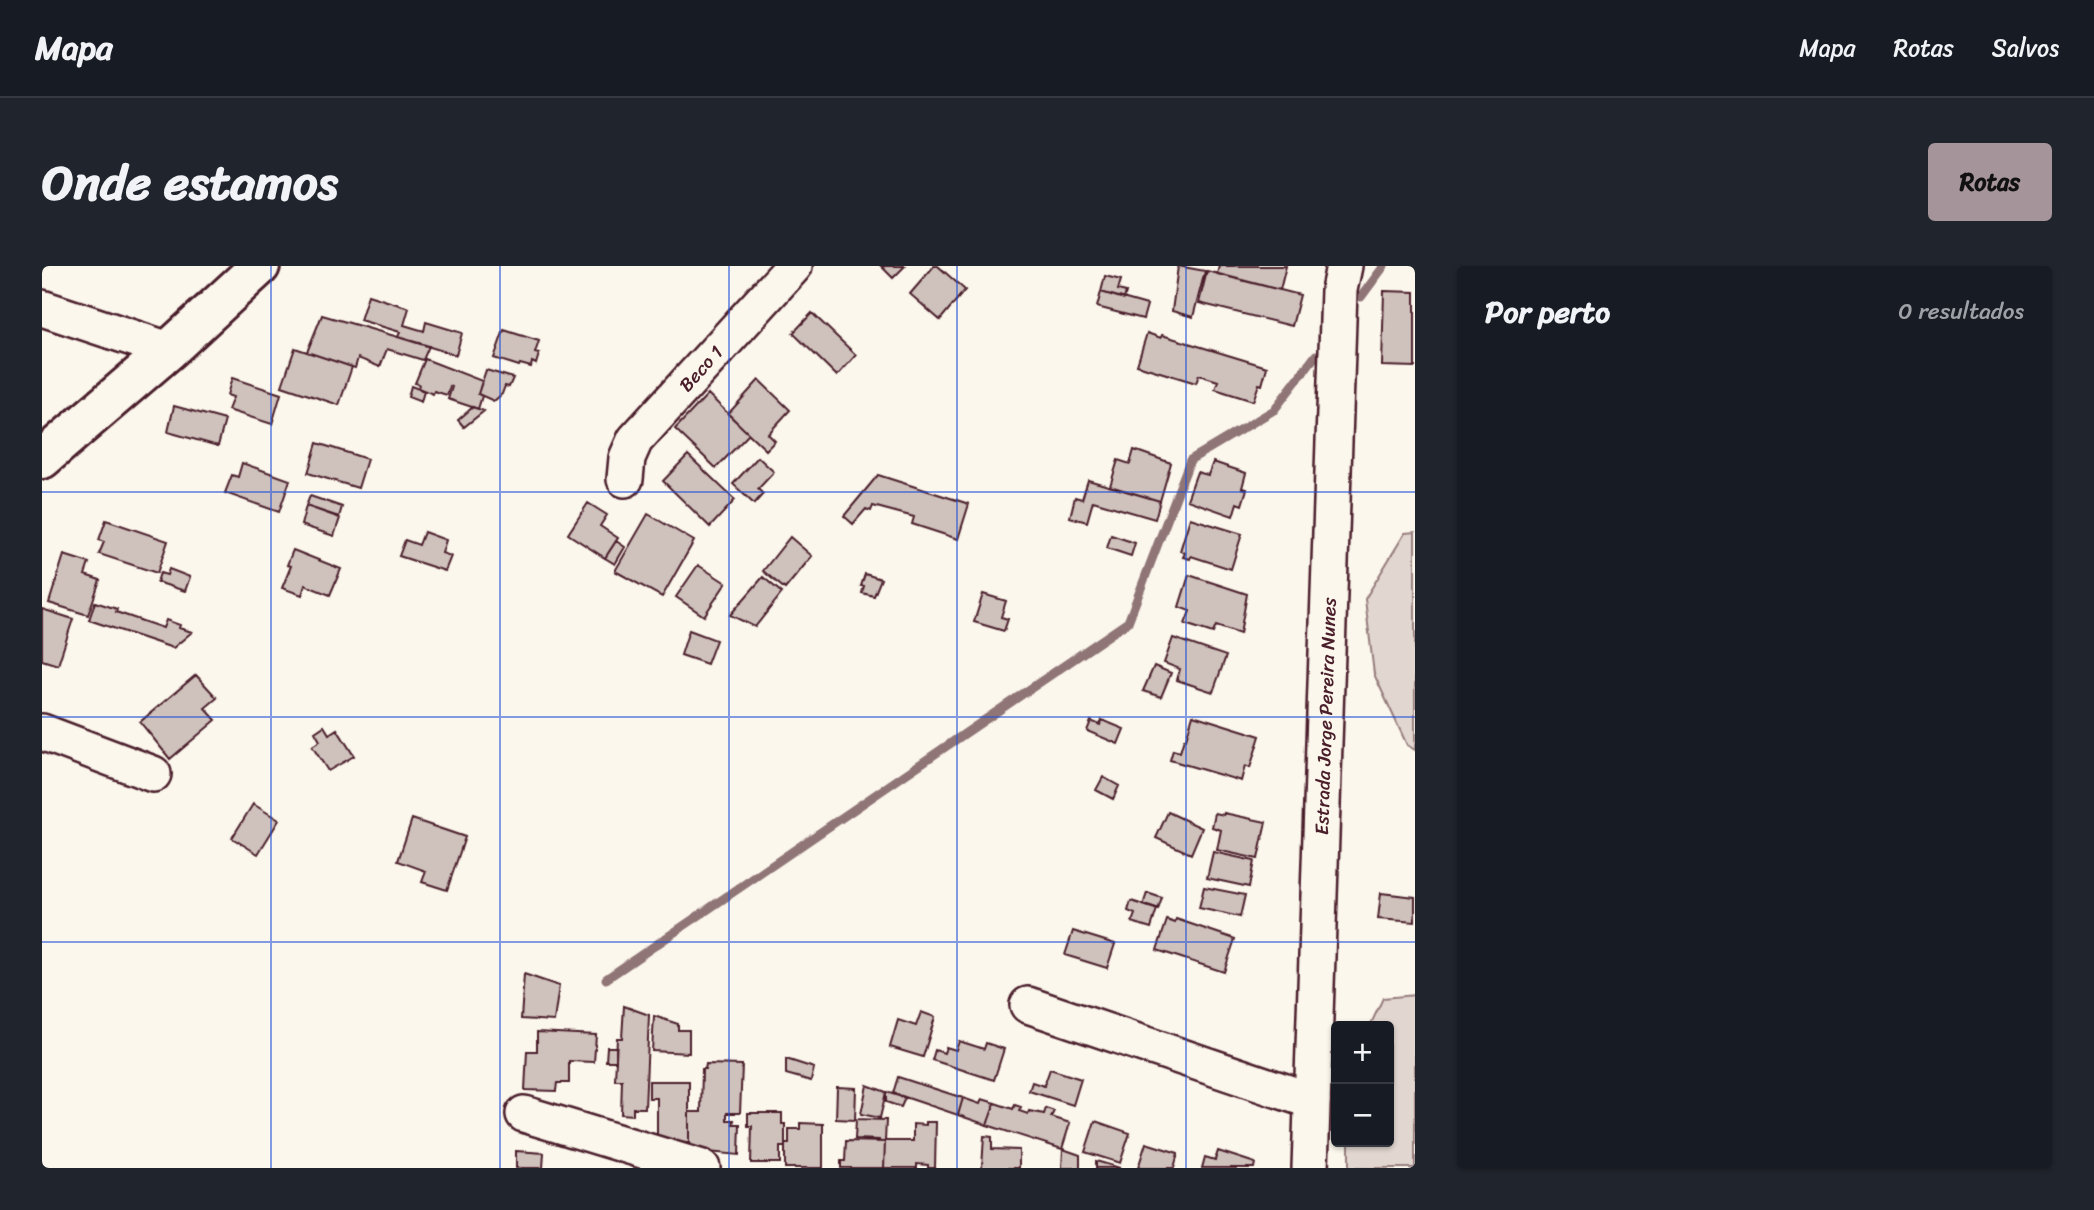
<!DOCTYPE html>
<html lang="pt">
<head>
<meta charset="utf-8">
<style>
	:root { --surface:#171b24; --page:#20242c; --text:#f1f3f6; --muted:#9ea1a6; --line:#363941; --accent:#a6949b }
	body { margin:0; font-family:Sriracha,sans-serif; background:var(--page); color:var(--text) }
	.controls { position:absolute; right:21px; bottom:21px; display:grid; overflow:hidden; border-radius:7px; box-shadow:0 2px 5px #0004 }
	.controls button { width:63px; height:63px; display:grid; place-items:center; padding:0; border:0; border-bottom:2px solid var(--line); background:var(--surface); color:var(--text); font:35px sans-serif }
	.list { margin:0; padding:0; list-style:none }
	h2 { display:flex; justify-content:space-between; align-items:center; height:91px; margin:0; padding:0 28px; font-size:30px }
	h2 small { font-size:23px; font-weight:400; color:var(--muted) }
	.map { position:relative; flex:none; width:1373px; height:902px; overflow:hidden; border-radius:7px }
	header { display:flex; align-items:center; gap:42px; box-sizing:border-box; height:98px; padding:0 35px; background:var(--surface); border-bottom:2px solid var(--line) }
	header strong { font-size:33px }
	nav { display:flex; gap:38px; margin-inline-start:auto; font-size:24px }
	.intro { display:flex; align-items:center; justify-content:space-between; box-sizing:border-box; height:168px; padding:0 42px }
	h1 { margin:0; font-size:49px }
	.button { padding:18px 32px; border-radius:7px; background:var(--accent); color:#111; font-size:24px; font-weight:700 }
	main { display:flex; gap:42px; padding:0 42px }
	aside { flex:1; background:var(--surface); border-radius:7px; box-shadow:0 2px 5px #0004 }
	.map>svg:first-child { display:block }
	.green { fill:#e2d7d0; stroke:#967b7e; stroke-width:2 }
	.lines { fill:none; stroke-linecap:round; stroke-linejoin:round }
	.stream { stroke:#907477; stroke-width:9 }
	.building { fill:#cfc2bc; stroke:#4a1f2b; stroke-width:2 }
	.minor-casing { stroke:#4a1f2b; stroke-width:40 }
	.major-casing { stroke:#4a1f2b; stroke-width:44 }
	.minor { stroke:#fbf7ec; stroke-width:35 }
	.major { stroke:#fbf7ec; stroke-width:38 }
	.grid { fill:none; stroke:#1d4ed8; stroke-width:2; stroke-opacity:0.55 }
	.labels { text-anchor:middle; stroke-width:5; stroke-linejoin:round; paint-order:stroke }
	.street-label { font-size:19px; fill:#4a1f2b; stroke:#fbf7ec }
</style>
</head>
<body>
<header>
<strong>Mapa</strong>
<nav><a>Mapa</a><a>Rotas</a><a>Salvos</a></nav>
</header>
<div class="intro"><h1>Onde estamos</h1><a class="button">Rotas</a></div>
<main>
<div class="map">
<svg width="1373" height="902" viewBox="0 0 1373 902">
	<rect width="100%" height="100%" fill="#fbf7ec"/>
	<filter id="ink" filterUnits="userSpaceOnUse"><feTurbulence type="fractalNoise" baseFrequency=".0143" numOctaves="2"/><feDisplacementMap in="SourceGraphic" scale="14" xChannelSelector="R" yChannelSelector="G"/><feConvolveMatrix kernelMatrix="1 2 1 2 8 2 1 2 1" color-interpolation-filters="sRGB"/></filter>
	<g filter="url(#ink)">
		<path class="green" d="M 1373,266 L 1373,484 L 1365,479 L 1332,408 L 1323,333 L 1363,267 Z
			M 1373,729 L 1373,902 L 1307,902 L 1307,876 L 1347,876 L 1347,760 L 1328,760 L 1341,732 Z"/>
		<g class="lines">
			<path class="stream" d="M 1319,31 L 1342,0
				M 564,713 L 1086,356 L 1148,194 L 1232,144 L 1274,89"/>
		</g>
		<path class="building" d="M 839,0 L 863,0 L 851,12 Z
			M 892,0 L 896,0 L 923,24 L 898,54 L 868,28 Z
			M 1136,0 L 1163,5 L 1151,51 L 1130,45 Z
			M 1177,0 L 1244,0 L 1238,24 L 1175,8 Z
			M 1165,5 L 1258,29 L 1250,60 L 1157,37 Z
			M 1063,10 L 1079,14 L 1076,24 L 1084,26 L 1082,33 L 1059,26 Z
			M 1342,25 L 1373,26 L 1373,101 L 1340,100 Z
			M 1059,26 L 1105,39 L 1101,53 L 1055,41 Z
			M 326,29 L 367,42 L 362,59 L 382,65 L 384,56 L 420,67 L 414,89 L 356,71 L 358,66 L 318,54 Z
			M 770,47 L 814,89 L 795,110 L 751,67 Z
			M 280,49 L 356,71 L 387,80 L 381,94 L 345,83 L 338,101 L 316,92 L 313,102 L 265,86 Z
			M 462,64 L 497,75 L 493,87 L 497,88 L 494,98 L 490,96 L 489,101 L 478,98 L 477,100 L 452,92 Z
			M 1105,67 L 1119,72 L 1120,69 L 1225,101 L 1220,119 L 1217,118 L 1211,135 L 1173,123 L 1176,115 L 1157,109 L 1154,117 L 1095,99 Z
			M 253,82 L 310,101 L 297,139 L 240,120 Z
			M 383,93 L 440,115 L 436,128 L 440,130 L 436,143 L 406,133 L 410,121 L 408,120 L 405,129 L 392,125 L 391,128 L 376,122 L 377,118 L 373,117 Z
			M 444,104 L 471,112 L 467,121 L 463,120 L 460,128 L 452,135 L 436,128 Z
			M 190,112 L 239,128 L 230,158 L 186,144 L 191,131 L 185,129 Z
			M 717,114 L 748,144 L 726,168 L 733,175 L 724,184 L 686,148 Z
			M 369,120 L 382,125 L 379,136 L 366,131 Z
			M 666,128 L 707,168 L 674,202 L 633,163 Z
			M 132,140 L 183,154 L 176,180 L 126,166 Z
			M 431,141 L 442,145 L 422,161 L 416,154 Z
			M 275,177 L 325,193 L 316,222 L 266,207 Z
			M 1092,184 L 1129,197 L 1118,235 L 1068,220 L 1076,194 L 1088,198 Z
			M 646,189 L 693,234 L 668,261 L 621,215 Z
			M 716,191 L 732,206 L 716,223 L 721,228 L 712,238 L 691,218 Z
			M 1171,196 L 1204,207 L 1200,222 L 1205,223 L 1200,239 L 1195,237 L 1191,250 L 1145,234 L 1155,206 L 1166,209 Z
			M 200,197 L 248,214 L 237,246 L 183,227 L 190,209 L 196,211 Z
			M 836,209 L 927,238 L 916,273 L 870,258 L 872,251 L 831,240 L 829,245 L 824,243 L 811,258 L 802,250 Z
			M 1046,214 L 1118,235 L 1113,253 L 1051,235 L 1045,256 L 1028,251 L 1033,231 L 1040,233 Z
			M 268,230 L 300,241 L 297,251 L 264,240 Z
			M 546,237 L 565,249 L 558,260 L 576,272 L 563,292 L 526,268 Z
			M 264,240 L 298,252 L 292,270 L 259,259 Z
			M 606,248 L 652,275 L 620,331 L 573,305 Z
			M 1148,252 L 1200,268 L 1189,303 L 1149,290 L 1148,293 L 1141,291 L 1143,287 L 1138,285 Z
			M 64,254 L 126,275 L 115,307 L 57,288 L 62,276 L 57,274 Z
			M 382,266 L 404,274 L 400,287 L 409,290 L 403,305 L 357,290 L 363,274 L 377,279 Z
			M 1069,269 L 1093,277 L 1089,290 L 1065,282 Z
			M 748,271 L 770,290 L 743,323 L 721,305 Z
			M 574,275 L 583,281 L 573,298 L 563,292 Z
			M 251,284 L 299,303 L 288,329 L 263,319 L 260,329 L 240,322 L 249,300 L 245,299 Z
			M 22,289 L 47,297 L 43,309 L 58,314 L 46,349 L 7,337 Z
			M 656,299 L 684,317 L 662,350 L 634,331 Z
			M 127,303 L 148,311 L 143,325 L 115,316 L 118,307 L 125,309 Z
			M 823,308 L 839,313 L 832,330 L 820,327 L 822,320 L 819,320 Z
			M 1147,309 L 1205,328 L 1198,368 L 1174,360 L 1171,367 L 1143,358 L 1148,345 L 1137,341 Z
			M 721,311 L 740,327 L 713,361 L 688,349 Z
			M 941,328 L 964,335 L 959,351 L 966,353 L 962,365 L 932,356 Z
			M 53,336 L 75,343 L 74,346 L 121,362 L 124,354 L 138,359 L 137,362 L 150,366 L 131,382 L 47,354 Z
			M 0,343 L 31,353 L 16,399 L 0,394 Z
			M 647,364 L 674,374 L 665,398 L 639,389 Z
			M 1131,372 L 1184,390 L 1171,426 L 1135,414 L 1138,403 L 1122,397 Z
			M 1112,400 L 1129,407 L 1119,431 L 1101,425 Z
			M 154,409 L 175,432 L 163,442 L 174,454 L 128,493 L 98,456 Z
			M 1151,449 L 1218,470 L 1208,502 L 1203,500 L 1199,515 L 1128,494 L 1131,484 L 1138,486 L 1142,473 L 1144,473 Z
			M 1060,454 L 1082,463 L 1076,478 L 1045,465 L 1049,455 L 1058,459 Z
			M 282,460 L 287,468 L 295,463 L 312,490 L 286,505 L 270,480 L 278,475 L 273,466 Z
			M 1061,511 L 1077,520 L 1071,533 L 1054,524 Z
			M 211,538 L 237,554 L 216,588 L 190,572 Z
			M 1126,546 L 1160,562 L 1149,588 L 1114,572 Z
			M 1173,547 L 1182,549 L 1182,547 L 1224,556 L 1216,593 L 1175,584 L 1179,564 L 1170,561 Z
			M 370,553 L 423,571 L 405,624 L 380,616 L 384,605 L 356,595 Z
			M 1171,586 L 1212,595 L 1207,621 L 1165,612 Z
			M 1162,621 L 1203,629 L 1198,651 L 1157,642 Z
			M 1105,627 L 1120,632 L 1116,644 L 1101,639 Z
			M 1339,627 L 1373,631 L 1373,656 L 1336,653 Z
			M 1089,635 L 1115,643 L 1109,662 L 1090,656 L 1093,648 L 1086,645 Z
			M 1134,653 L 1193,673 L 1182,706 L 1115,684 L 1125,654 L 1133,657 Z
			M 1031,665 L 1073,678 L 1065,702 L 1023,689 Z
			M 482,708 L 517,720 L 512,755 L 479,753 Z
			M 582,740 L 607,749 L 603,842 L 591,842 L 591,849 L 579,848 L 580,814 L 573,814 L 575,772 L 580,772 Z
			M 879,746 L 893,751 L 881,791 L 848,781 L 856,754 L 874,760 Z
			M 612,750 L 636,758 L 636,764 L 647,764 L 647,787 L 610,785 Z
			M 495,766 L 554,769 L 552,796 L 527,795 L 527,817 L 515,817 L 514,825 L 483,824 L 485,785 L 495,785 Z
			M 917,775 L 942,783 L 944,777 L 962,783 L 952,814 L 890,794 L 893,784 L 902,787 L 904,781 L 914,784 Z
			M 565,781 L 574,781 L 574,795 L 564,795 Z
			M 744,793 L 772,802 L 769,815 L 744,808 Z
			M 664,798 L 700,799 L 698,847 L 685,847 L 685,854 L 692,854 L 691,858 L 698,858 L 697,889 L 656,885 L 656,881 L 647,881 L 647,846 L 659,846 L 660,803 L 663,803 Z
			M 1008,803 L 1039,813 L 1031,839 L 987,825 L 990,816 L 1002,820 Z
			M 856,811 L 921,832 L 916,849 L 851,827 Z
			M 607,815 L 647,815 L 647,877 L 615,876 L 615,832 L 607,832 Z
			M 825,819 L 844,826 L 838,852 L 819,848 Z
			M 795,821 L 814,822 L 813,854 L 794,853 Z
			M 844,826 L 863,832 L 859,841 L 844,836 Z
			M 921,832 L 938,838 L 940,833 L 953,837 L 945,859 L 916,849 Z
			M 953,837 L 971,843 L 973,839 L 979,841 L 977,845 L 986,848 L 987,845 L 1002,848 L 1004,842 L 1012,845 L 1009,851 L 1028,857 L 1020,883 L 945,859 Z
			M 706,847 L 740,847 L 740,858 L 743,858 L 743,881 L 738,881 L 738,897 L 709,897 L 710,860 L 706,860 Z
			M 814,853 L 844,854 L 843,876 L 837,876 L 837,874 L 813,873 Z
			M 1053,855 L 1088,867 L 1078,897 L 1043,886 Z
			M 884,856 L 894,856 L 893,902 L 886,902 L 886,899 L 875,898 L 875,902 L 842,902 L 843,875 L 871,875 L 871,858 L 884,859 Z
			M 758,857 L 781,858 L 781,902 L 743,902 L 743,878 L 747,878 L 747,863 L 758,863 Z
			M 942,870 L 950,871 L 950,883 L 977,884 L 977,902 L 940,902 Z
			M 804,875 L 843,876 L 842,902 L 799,902 L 799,895 L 803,895 Z
			M 1104,877 L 1136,887 L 1132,902 L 1096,902 Z
			M 1021,883 L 1038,889 L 1038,902 L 1020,902 Z
			M 474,885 L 502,887 L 501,902 L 474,902 Z
			M 1176,885 L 1213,897 L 1212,902 L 1160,902 L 1163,891 L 1173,894 Z
			M 1054,895 L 1078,902 L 1054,902 Z"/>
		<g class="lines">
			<g class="minor-casing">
				<g id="minor">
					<path d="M 0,42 L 127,84"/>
					<path id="s1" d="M 583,213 L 585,192 L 593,174 L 752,0"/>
					<path d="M 0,466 L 111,508"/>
					<path d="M 986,739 L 1270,835"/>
					<path d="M 482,848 L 660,902"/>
					<path id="s2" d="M 1268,902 L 1297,24 L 1302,0"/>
				</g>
			</g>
			<g class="major-casing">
				<path id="major" d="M 0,193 L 127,84 L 218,0"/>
			</g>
			<use href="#minor" class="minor"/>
			<use href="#major" class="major"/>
		</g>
	</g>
	<path class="grid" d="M 229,0 L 229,902M 458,0 L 458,902M 687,0 L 687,902M 915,0 L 915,902M 1144,0 L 1144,902M 0,226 L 1373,226M 0,451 L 1373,451M 0,676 L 1373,676"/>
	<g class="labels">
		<g class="street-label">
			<text dy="7" stroke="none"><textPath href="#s1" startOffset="138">Beco 1</textPath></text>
			<text dy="7" stroke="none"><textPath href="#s2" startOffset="452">Estrada Jorge Pereira Nunes</textPath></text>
		</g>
	</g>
</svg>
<div class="controls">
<button>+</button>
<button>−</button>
</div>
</div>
<aside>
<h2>Por perto<small>0 resultados</small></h2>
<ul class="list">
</ul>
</aside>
</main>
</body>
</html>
